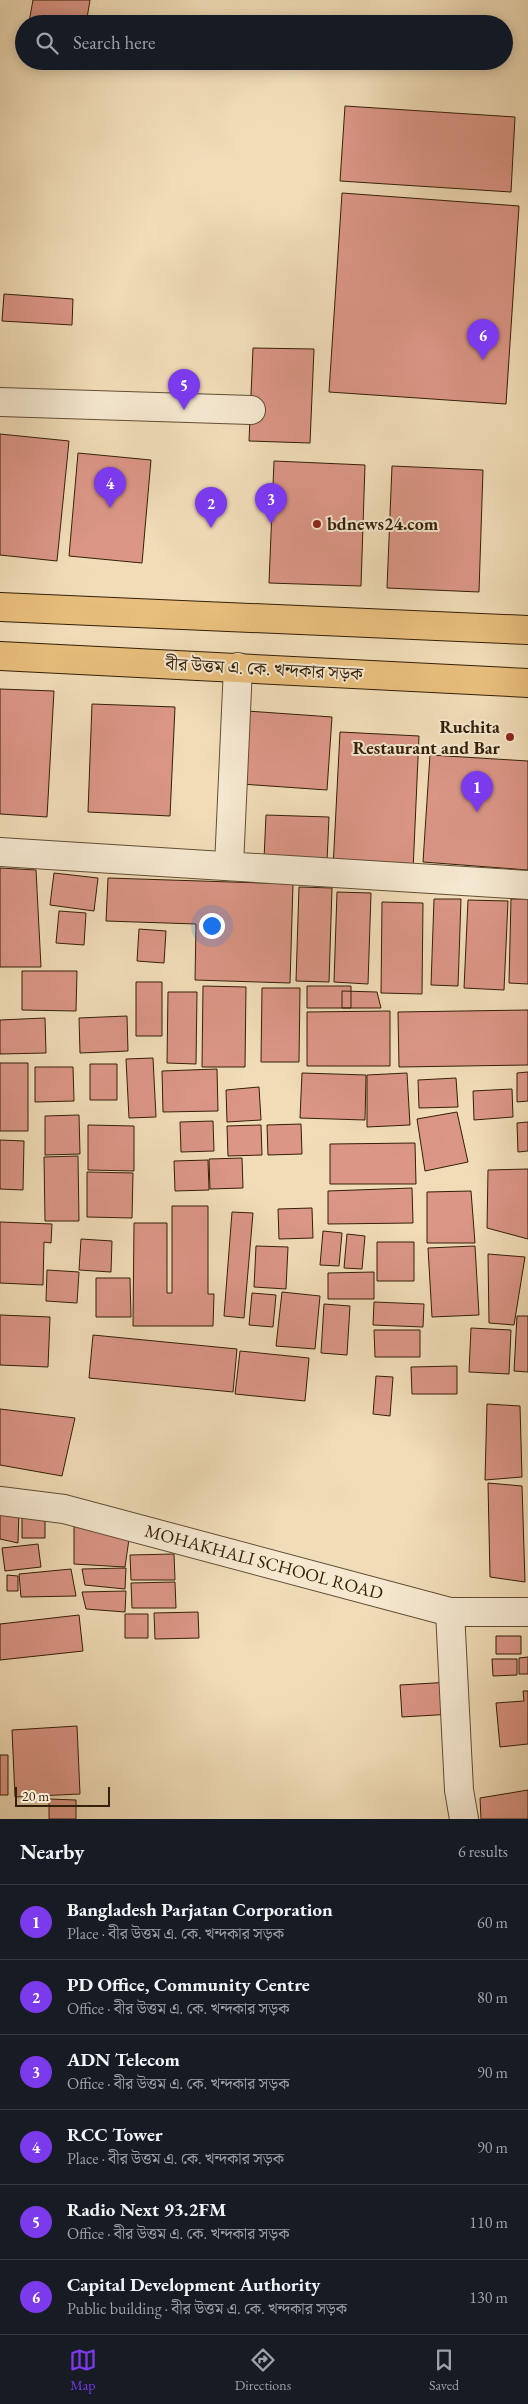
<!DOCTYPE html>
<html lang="en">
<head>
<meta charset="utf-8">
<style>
	:root { --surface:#171b24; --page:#20242c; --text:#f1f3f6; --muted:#9ea1a6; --line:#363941; --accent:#7c3aed }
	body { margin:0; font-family:"EB Garamond","Noto Serif Bengali",serif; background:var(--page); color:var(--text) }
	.scale { position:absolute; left:15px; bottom:12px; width:95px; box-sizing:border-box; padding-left:5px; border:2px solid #341f08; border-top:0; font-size:14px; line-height:18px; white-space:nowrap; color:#341f08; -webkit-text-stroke:4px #f5e8d0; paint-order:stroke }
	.you { position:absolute; left:211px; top:925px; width:18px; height:18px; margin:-12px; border:4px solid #fff; border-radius:50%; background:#1a73e8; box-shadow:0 0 0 8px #1a73e833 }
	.badge { display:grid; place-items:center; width:32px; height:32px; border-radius:50%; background:var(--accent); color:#fff; font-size:16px; font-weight:700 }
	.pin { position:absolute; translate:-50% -41px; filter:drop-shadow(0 1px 2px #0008) }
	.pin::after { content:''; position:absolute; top:26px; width:18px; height:15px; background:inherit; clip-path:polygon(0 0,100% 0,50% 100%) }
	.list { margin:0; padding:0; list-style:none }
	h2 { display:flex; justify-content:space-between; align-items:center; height:65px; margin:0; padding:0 20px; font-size:21px }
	h2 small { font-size:16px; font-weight:400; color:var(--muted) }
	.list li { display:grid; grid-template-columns:32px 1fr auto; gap:15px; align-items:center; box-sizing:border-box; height:75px; padding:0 20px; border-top:1px solid var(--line) }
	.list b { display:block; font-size:19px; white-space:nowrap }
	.list p { margin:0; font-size:16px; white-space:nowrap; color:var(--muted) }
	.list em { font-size:16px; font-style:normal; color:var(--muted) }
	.icon { flex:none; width:28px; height:28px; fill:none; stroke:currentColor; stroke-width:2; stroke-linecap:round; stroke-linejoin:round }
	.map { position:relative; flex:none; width:528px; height:1819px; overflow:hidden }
	.search { position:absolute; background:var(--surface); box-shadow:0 2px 12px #0003; left:15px; right:15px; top:15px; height:55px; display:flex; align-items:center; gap:12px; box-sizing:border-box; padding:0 18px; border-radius:28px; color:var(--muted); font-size:19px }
	.sheet { height:515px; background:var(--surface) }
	nav { display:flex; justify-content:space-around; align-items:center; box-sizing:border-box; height:70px; border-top:1px solid var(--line); background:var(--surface); font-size:14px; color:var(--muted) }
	nav a { display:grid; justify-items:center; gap:2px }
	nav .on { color:var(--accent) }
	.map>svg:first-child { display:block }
	.building { fill:#db9686; stroke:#341f08 }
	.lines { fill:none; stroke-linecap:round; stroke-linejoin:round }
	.minor-casing { stroke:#634e34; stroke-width:30 }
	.major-casing { stroke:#341f08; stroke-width:30 }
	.minor { stroke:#f5e8d0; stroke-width:28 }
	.major { stroke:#e8be7c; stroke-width:28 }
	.poi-dot { fill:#8f2418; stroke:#f5e8d0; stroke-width:2 }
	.labels { text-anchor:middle; stroke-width:4; stroke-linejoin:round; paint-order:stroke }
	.poi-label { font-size:18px; font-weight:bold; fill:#341f08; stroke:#f5e8d0; text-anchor:start }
	.street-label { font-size:18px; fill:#341f08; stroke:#f5e8d0 }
</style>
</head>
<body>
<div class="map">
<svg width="528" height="1819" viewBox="0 0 528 1819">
	<rect width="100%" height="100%" fill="#f0dcb7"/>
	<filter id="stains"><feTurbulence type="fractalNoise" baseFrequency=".004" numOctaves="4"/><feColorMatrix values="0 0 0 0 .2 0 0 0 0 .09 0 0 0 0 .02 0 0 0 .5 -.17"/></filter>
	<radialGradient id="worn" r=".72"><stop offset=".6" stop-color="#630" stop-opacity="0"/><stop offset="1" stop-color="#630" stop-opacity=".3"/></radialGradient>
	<path class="building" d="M 33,0 L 90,0 L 86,24 L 29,22 Z
		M 345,106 L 515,117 L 511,192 L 340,181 Z
		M 342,193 L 519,206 L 506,404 L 329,392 Z
		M 4,294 L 73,299 L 72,325 L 2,321 Z
		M 253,348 L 314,349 L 310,443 L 249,441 Z
		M 0,434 L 69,441 L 57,561 L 0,555 Z
		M 78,453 L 151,460 L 142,563 L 69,556 Z
		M 274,461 L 365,465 L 361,586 L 269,583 Z
		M 392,466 L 483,470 L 479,592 L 387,588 Z
		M 0,689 L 54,691 L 47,817 L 0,814 Z
		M 92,704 L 175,707 L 170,816 L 88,812 Z
		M 247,711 L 332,717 L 327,790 L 241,784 Z
		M 340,732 L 419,736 L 413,871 L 333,868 Z
		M 430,755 L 528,761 L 528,870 L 423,862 Z
		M 266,815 L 329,817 L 327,861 L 264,859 Z
		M 0,868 L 36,870 L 41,967 L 0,967 Z
		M 54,873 L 98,878 L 94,911 L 50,905 Z
		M 108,878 L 293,884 L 290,983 L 195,980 L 196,924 L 106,921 Z
		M 299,887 L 332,888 L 329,982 L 296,981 Z
		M 337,892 L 371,893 L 368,984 L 334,982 Z
		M 434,899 L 461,899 L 458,986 L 431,985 Z
		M 511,899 L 528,899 L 528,984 L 509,983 Z
		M 468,900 L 508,901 L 504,990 L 464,988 Z
		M 382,902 L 423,903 L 422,994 L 381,993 Z
		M 59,911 L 86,913 L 84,945 L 56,943 Z
		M 139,929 L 166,931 L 164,963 L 137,961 Z
		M 22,971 L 77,971 L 76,1011 L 22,1010 Z
		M 136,982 L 162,982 L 162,1036 L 136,1036 Z
		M 203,986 L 246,987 L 245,1067 L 202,1067 Z
		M 307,986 L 351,986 L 351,1008 L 307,1008 Z
		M 262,988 L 300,988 L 299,1062 L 261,1062 Z
		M 342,991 L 377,992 L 381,1008 L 342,1008 Z
		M 168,992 L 197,992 L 196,1064 L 167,1063 Z
		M 528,1010 L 528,1065 L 399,1067 L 398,1012 Z
		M 390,1011 L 390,1066 L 307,1066 L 307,1012 Z
		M 127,1016 L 128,1051 L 80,1053 L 79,1018 Z
		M 45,1018 L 46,1053 L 0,1054 L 0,1020 Z
		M 153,1058 L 156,1117 L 129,1118 L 126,1059 Z
		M 0,1063 L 28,1063 L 28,1131 L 0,1131 Z
		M 90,1064 L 117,1064 L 117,1100 L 90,1100 Z
		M 35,1067 L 73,1067 L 74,1101 L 35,1102 Z
		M 217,1069 L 218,1111 L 163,1112 L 162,1071 Z
		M 528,1072 L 528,1101 L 517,1102 L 517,1073 Z
		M 302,1073 L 366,1075 L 365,1120 L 300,1118 Z
		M 407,1073 L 410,1125 L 367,1127 L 367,1075 Z
		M 456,1078 L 458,1107 L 419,1108 L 418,1080 Z
		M 259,1087 L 261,1120 L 227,1122 L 226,1090 Z
		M 512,1089 L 513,1117 L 474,1120 L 473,1091 Z
		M 457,1112 L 468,1162 L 425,1171 L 417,1119 Z
		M 79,1115 L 80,1154 L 45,1155 L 45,1116 Z
		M 213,1121 L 214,1151 L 181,1152 L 180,1122 Z
		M 528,1122 L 528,1151 L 518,1152 L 517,1123 Z
		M 301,1124 L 302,1154 L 268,1155 L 267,1125 Z
		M 88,1125 L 134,1126 L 134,1171 L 88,1170 Z
		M 261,1125 L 262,1155 L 228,1156 L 227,1126 Z
		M 0,1140 L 24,1141 L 23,1190 L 0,1189 Z
		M 415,1143 L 416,1184 L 330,1184 L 330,1144 Z
		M 78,1156 L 79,1221 L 45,1221 L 44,1157 Z
		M 242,1158 L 243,1188 L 210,1189 L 209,1159 Z
		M 208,1160 L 209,1190 L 175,1191 L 174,1161 Z
		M 528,1169 L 528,1239 L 487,1228 L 488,1170 Z
		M 87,1172 L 133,1173 L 132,1218 L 87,1217 Z
		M 412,1188 L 413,1223 L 328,1224 L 328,1191 Z
		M 471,1191 L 475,1243 L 427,1243 L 427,1192 Z
		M 172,1206 L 208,1206 L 208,1294 L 214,1294 L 213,1326 L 133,1326 L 134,1223 L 167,1223 L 167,1293 L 172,1293 Z
		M 312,1208 L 313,1238 L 279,1239 L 278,1209 Z
		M 232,1212 L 253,1213 L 244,1318 L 224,1316 Z
		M 0,1222 L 52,1224 L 51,1243 L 44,1242 L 43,1285 L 0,1283 Z
		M 323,1231 L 342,1233 L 339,1266 L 320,1265 Z
		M 347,1234 L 365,1236 L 362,1269 L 344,1268 Z
		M 81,1239 L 112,1241 L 111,1272 L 79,1270 Z
		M 377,1242 L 414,1242 L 414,1281 L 377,1281 Z
		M 256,1246 L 288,1247 L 286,1289 L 254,1287 Z
		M 475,1246 L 479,1315 L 432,1317 L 428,1248 Z
		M 488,1254 L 525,1257 L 514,1325 L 489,1323 Z
		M 47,1270 L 79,1272 L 77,1303 L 46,1301 Z
		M 374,1272 L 374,1299 L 328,1299 L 328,1273 Z
		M 96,1278 L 130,1278 L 131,1317 L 96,1317 Z
		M 282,1292 L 320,1296 L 315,1349 L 276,1346 Z
		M 252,1293 L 276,1295 L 273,1327 L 249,1325 Z
		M 374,1302 L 424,1304 L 423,1327 L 373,1325 Z
		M 324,1304 L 350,1306 L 347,1355 L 321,1353 Z
		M 0,1315 L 50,1317 L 48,1367 L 0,1365 Z
		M 517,1316 L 528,1316 L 528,1372 L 514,1371 Z
		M 471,1328 L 511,1330 L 509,1374 L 469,1372 Z
		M 374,1330 L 420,1330 L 420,1357 L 375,1357 Z
		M 93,1335 L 237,1349 L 233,1392 L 89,1378 Z
		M 240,1351 L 309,1358 L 305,1401 L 235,1394 Z
		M 457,1366 L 457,1394 L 412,1394 L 411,1367 Z
		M 376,1376 L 393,1377 L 390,1416 L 373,1414 Z
		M 487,1404 L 520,1406 L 522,1477 L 485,1480 Z
		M 0,1409 L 75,1418 L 62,1476 L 0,1465 Z
		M 488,1483 L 522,1486 L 525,1582 L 490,1577 Z
		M 0,1508 L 19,1510 L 18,1543 L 0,1539 Z
		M 22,1513 L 45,1513 L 45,1538 L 22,1538 Z
		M 74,1514 L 130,1532 L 125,1567 L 74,1564 Z
		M 38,1544 L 41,1567 L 5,1571 L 2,1548 Z
		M 174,1554 L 175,1580 L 131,1580 L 130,1555 Z
		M 126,1568 L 125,1589 L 85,1585 L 82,1569 Z
		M 71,1569 L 76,1596 L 21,1597 L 19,1574 Z
		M 7,1575 L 18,1576 L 18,1591 L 7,1591 Z
		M 175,1582 L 176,1608 L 132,1608 L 131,1583 Z
		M 126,1591 L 125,1612 L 86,1609 L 82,1592 Z
		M 198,1612 L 199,1638 L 155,1639 L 154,1613 Z
		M 125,1614 L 148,1614 L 148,1638 L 125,1638 Z
		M 79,1615 L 83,1651 L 0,1660 L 0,1624 Z
		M 496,1636 L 521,1636 L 521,1654 L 496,1654 Z
		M 528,1657 L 528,1674 L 519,1674 L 519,1658 Z
		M 492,1659 L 517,1659 L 517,1675 L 493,1676 Z
		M 451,1682 L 453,1714 L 402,1717 L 400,1685 Z
		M 523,1691 L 528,1691 L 528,1744 L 500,1747 L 496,1703 L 524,1701 Z
		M 77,1726 L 80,1794 L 15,1797 L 12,1730 Z
		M 0,1755 L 8,1755 L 8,1795 L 0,1795 Z
		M 528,1790 L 528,1819 L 481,1819 L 480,1798 Z
		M 49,1799 L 76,1800 L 76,1819 L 49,1819 Z"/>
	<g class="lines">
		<g class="minor-casing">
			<path id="minor" d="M 0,402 L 251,410
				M 0,852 L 528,885
				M 229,866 L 238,667
				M 0,1501 L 64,1509 L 450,1612 L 528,1612
				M 450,1612 L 459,1790 L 464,1819"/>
		</g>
		<g class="major-casing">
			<path id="major" d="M 0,607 L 528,630
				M 0,656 L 528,683"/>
		</g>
		<use href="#minor" class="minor"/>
		<use href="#major" class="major"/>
	</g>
	<g class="poi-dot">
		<circle cx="317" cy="524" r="5"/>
		<circle cx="510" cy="737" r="5"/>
	</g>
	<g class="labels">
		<g class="poi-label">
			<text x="327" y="530">bdnews24.com</text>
			<text x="500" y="733" text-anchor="end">Ruchita<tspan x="500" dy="21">Restaurant and Bar</tspan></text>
		</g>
		<g class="street-label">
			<text transform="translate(264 669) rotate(3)" y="6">বীর উত্তম এ. কে. খন্দকার সড়ক</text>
			<text transform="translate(264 1562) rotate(15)" y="6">MOHAKHALI SCHOOL ROAD</text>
		</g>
	</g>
	<rect width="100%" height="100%" filter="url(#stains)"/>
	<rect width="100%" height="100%" fill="url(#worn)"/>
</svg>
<div class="scale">20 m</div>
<div class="you"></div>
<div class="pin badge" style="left:477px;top:812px">1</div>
<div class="pin badge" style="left:211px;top:528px">2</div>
<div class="pin badge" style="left:271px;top:524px">3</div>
<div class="pin badge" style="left:110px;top:508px">4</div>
<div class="pin badge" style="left:184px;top:410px">5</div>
<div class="pin badge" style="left:483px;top:360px">6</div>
<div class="search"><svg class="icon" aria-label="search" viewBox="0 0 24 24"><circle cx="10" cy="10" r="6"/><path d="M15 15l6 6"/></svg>Search here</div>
</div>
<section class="sheet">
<h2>Nearby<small>6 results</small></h2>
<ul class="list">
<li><span class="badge">1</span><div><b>Bangladesh Parjatan Corporation</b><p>Place · বীর উত্তম এ. কে. খন্দকার সড়ক</p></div><em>60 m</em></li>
<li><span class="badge">2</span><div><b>PD Office, Community Centre</b><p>Office · বীর উত্তম এ. কে. খন্দকার সড়ক</p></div><em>80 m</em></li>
<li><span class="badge">3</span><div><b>ADN Telecom</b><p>Office · বীর উত্তম এ. কে. খন্দকার সড়ক</p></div><em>90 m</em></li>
<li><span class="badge">4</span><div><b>RCC Tower</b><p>Place · বীর উত্তম এ. কে. খন্দকার সড়ক</p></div><em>90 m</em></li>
<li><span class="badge">5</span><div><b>Radio Next 93.2FM</b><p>Office · বীর উত্তম এ. কে. খন্দকার সড়ক</p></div><em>110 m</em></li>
<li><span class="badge">6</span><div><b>Capital Development Authority</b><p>Public building · বীর উত্তম এ. কে. খন্দকার সড়ক</p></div><em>130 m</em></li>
</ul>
</section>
<nav>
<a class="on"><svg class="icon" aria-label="map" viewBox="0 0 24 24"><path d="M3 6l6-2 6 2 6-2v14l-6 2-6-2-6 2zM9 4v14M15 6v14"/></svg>Map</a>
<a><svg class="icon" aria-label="directions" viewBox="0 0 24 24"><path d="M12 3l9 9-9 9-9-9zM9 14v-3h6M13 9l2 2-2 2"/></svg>Directions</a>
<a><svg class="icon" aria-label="saved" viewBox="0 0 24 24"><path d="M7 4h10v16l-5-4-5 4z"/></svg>Saved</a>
</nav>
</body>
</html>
